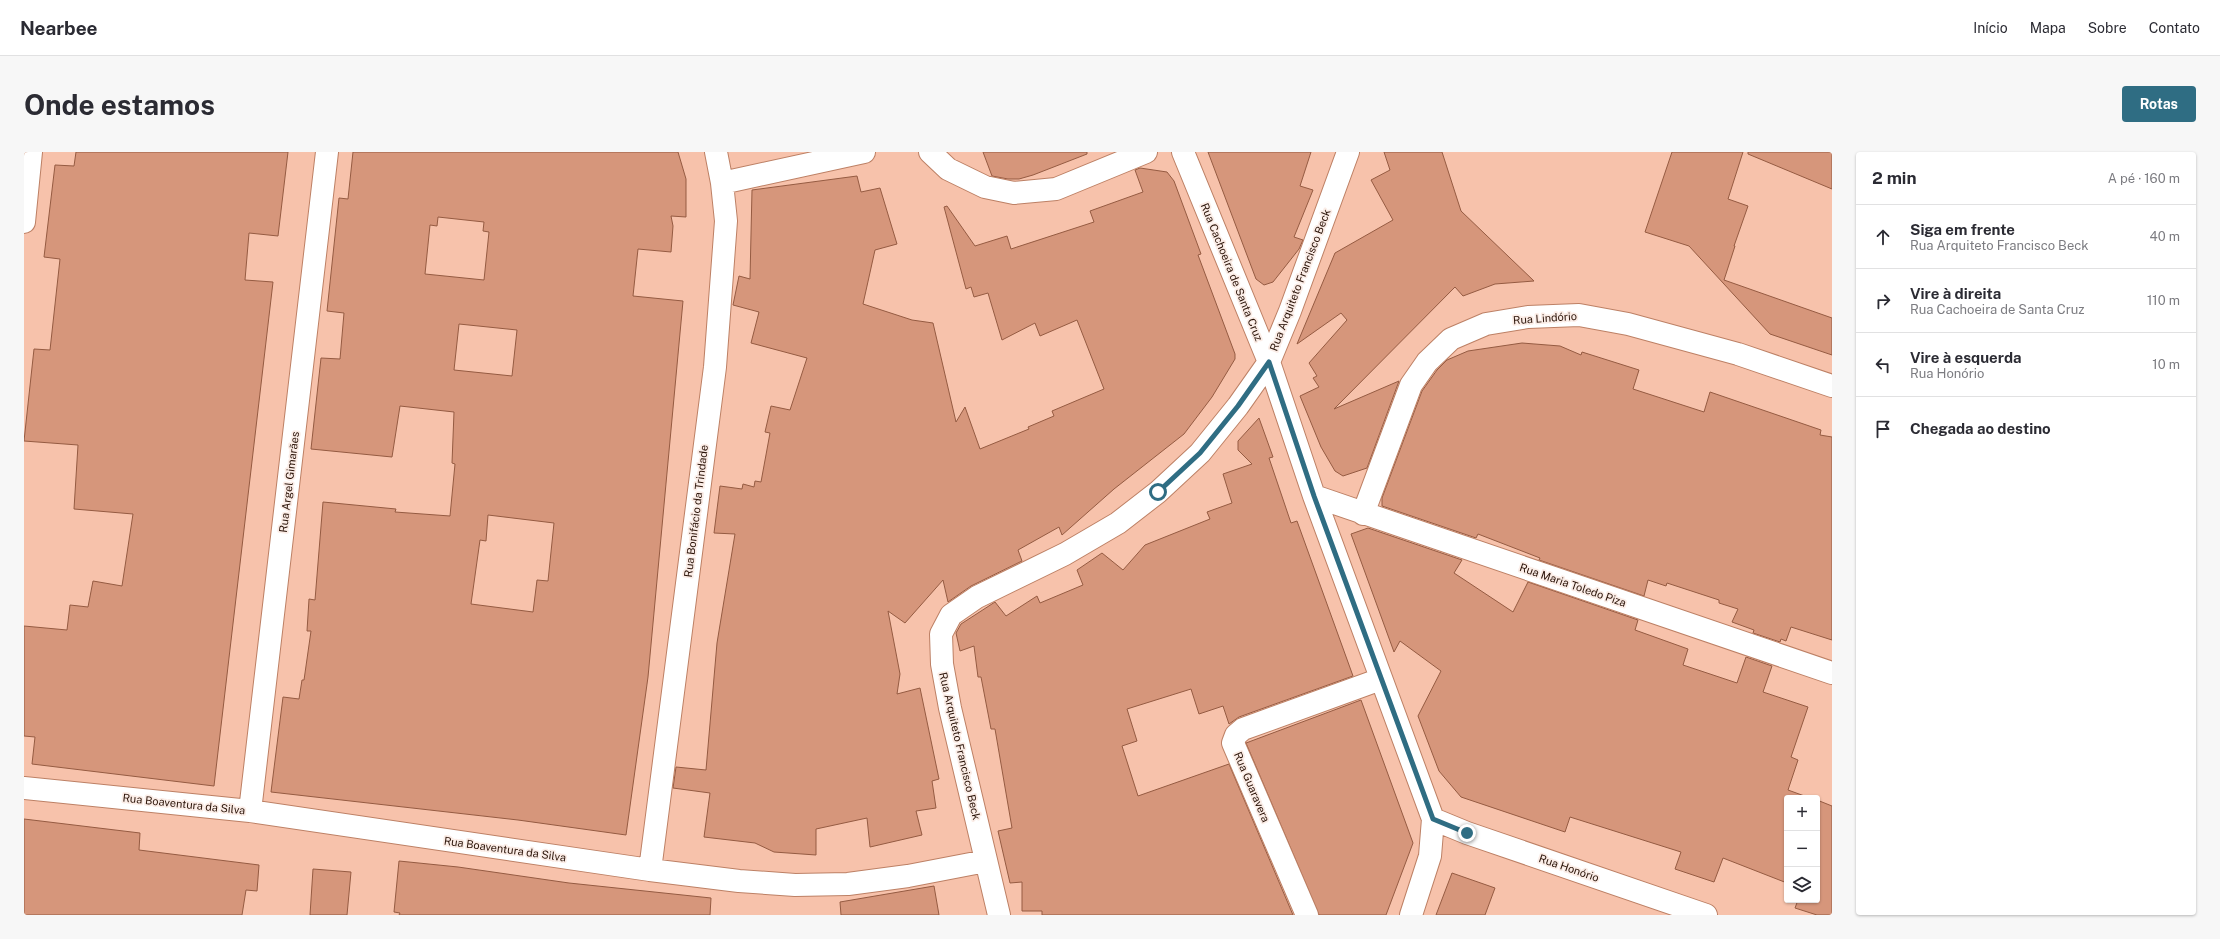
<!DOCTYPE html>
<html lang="pt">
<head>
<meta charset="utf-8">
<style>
	:root { --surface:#fff; --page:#f7f7f7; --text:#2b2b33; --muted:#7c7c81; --line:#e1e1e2; --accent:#2f6d83 }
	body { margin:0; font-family:"Public Sans",sans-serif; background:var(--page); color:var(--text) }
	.controls { position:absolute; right:12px; bottom:12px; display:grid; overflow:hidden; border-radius:4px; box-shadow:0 1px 3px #0004 }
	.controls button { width:36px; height:36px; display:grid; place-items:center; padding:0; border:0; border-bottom:1px solid var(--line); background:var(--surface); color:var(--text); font:20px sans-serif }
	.stop { position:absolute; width:12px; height:12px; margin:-9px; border:3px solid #2f6d83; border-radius:50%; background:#fff }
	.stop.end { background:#2f6d83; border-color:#fff; box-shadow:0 1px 4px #0008 }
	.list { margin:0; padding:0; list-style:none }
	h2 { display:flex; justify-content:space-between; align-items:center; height:52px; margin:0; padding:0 16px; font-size:17px }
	h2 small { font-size:13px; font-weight:400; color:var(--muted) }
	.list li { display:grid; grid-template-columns:26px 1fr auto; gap:12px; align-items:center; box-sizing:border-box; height:64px; padding:0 16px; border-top:1px solid var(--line) }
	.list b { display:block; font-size:15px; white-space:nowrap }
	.list p { margin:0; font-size:13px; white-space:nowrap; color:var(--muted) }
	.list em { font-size:13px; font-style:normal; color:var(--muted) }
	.icon { flex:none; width:22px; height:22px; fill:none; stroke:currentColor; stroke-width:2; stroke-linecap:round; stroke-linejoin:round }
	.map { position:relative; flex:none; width:1808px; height:763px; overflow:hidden; border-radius:4px }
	header { display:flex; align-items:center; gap:24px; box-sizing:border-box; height:56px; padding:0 20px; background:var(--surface); border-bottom:1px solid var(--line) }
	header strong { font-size:19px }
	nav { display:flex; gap:22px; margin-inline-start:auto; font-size:14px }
	.intro { display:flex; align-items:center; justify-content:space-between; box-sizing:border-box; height:96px; padding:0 24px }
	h1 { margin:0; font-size:28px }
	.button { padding:10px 18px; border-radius:4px; background:var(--accent); color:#fff; font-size:14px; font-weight:700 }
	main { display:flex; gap:24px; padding:0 24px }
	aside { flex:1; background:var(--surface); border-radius:4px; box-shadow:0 1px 3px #0004 }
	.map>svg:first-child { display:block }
	.building { fill:#d6967b; stroke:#955b42; fill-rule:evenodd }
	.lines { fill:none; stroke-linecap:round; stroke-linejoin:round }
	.street-casing { stroke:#bd8065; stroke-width:24 }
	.street { stroke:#fff; stroke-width:22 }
	.route { stroke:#2f6d83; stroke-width:5 }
	.labels { text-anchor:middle; stroke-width:3.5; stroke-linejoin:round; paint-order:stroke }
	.street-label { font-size:11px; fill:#2a1308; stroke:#fbede7 }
</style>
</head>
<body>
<header>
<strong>Nearbee</strong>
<nav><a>Início</a><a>Mapa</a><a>Sobre</a><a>Contato</a></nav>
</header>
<div class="intro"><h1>Onde estamos</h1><a class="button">Rotas</a></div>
<main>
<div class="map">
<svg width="1808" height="763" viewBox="0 0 1808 763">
	<rect width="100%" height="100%" fill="#f7c2ab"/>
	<path class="building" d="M 52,0 L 264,0 L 254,84 L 225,81 L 221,128 L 249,130 L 190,634 L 8,612 L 11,585 L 0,584 L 0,474 L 43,478 L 46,453 L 64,455 L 69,429 L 98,434 L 109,362 L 50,357 L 54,293 L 0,289 L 10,197 L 26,198 L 36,107 L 20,105 L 31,13 L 50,14 Z
		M 329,0 L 654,0 L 662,27 L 662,65 L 647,64 L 649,74 L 647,100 L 614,97 L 609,144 L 659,149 L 624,525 L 602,683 L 494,668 L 247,640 L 259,545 L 275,547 L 278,528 L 280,528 L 287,479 L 283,479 L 285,447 L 291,448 L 299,350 L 372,357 L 371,360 L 426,364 L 431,312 L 428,311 L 430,260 L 376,254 L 368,305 L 287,297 L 297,206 L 316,207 L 320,161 L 303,159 L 315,46 L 324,47 ZM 414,65 L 460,70 L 459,79 L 465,80 L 460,128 L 401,122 L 406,73 L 413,74 ZM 435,172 L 493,178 L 488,224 L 430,218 ZM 464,363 L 530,371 L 524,429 L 513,428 L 509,460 L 447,452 L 456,388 L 462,389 Z
		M 959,0 L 1063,0 L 1063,2 L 1009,23 L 995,27 L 984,27 L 968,24 Z
		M 1184,0 L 1287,0 L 1276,34 L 1289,38 L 1270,85 L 1279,88 L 1275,97 L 1249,130 L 1240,133 L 1232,127 Z
		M 1360,0 L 1418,0 L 1437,59 L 1510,129 L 1471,132 L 1439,144 L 1431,135 L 1310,257 L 1375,229 L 1343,316 L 1319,324 L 1311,319 L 1297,295 L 1276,244 L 1295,235 L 1289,226 L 1293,224 L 1285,211 L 1323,168 L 1317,161 L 1273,192 L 1311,101 L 1369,68 L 1347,28 L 1366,18 Z
		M 1648,0 L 1719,0 L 1704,47 L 1724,54 L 1710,94 L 1711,94 L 1700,128 L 1808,166 L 1808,203 L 1746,182 L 1665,94 L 1621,80 Z
		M 1724,0 L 1808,0 L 1808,37 L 1724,2 Z
		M 1116,16 L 1143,20 L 1150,29 L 1177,102 L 1174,103 L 1211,202 L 1211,207 L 1188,245 L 1160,282 L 1090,337 L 1038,383 L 1035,375 L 994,398 L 998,409 L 947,434 L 924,450 L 919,428 L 881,471 L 864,459 L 876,522 L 873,542 L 896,536 L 915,627 L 908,629 L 912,656 L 892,659 L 898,683 L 846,695 L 843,666 L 792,677 L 792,703 L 750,700 L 731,691 L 680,685 L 686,641 L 649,636 L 652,615 L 682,618 L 693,491 L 711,382 L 690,381 L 696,334 L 718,337 L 719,332 L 730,335 L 731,329 L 737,330 L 746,281 L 741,280 L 747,254 L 766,258 L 783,206 L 727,191 L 735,160 L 709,153 L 715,124 L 726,127 L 728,38 L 833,24 L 837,40 L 856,36 L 873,92 L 851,98 L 839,152 L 888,168 L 909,171 L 932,270 L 941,255 L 956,297 L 1005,277 L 1004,275 L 1030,264 L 1028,259 L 1080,237 L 1053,168 L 1016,184 L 1011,171 L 978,188 L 964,141 L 950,145 L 947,135 L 942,137 L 920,55 L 923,54 L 951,94 L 983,84 L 987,97 L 1070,70 L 1066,59 L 1119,40 L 1111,18 Z
		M 1498,191 L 1536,194 L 1557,203 L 1558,200 L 1615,218 L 1609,237 L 1680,260 L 1686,240 L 1797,278 L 1796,283 L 1808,285 L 1808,488 L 1767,475 L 1762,489 L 1757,487 L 1756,490 L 1729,481 L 1730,478 L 1708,470 L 1714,457 L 1695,451 L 1695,448 L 1643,431 L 1642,434 L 1624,428 L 1620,444 L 1515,408 L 1516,406 L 1454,382 L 1452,386 L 1358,354 L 1358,346 L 1398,239 L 1413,218 L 1423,208 L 1444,199 Z
		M 1235,266 L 1249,305 L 1245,306 L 1267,371 L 1273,369 L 1329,524 L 1215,565 L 1205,572 L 1199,554 L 1175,562 L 1167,537 L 1103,557 L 1113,589 L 1098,594 L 1114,644 L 1205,612 L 1269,763 L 1018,763 L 1018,759 L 998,759 L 998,730 L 986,731 L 974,679 L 988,676 L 971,577 L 967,577 L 957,525 L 954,525 L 950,494 L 936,499 L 932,481 L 937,472 L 971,450 L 982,464 L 1013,444 L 1016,451 L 1059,433 L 1053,418 L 1078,401 L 1099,418 L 1121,393 L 1186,367 L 1183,360 L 1208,351 L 1199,322 L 1228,312 L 1214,298 L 1214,289 Z
		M 1344,376 L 1438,408 L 1430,421 L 1489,460 L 1504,430 L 1614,468 L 1611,478 L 1664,497 L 1659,513 L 1713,531 L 1722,505 L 1748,514 L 1739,540 L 1784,555 L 1767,605 L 1774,608 L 1764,638 L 1786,646 L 1763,646 L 1763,731 L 1699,706 L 1690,730 L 1651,717 L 1657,700 L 1546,665 L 1541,680 L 1437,645 L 1415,619 L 1394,564 L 1417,519 L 1376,489 L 1370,500 L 1327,382 Z
		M 1337,548 L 1389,691 L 1362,763 L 1295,763 L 1222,591 Z
		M 1793,648 L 1808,654 L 1808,763 L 1793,763 L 1771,756 L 1774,748 L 1793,748 Z
		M 0,667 L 116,681 L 115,698 L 235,713 L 233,739 L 222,738 L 218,763 L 0,763 Z
		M 375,709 L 434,715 L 545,731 L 687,746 L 686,763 L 375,763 L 376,761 L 370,760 Z
		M 289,717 L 327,720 L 323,763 L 286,763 Z
		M 1428,721 L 1471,736 L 1461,763 L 1412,763 Z
		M 910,734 L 915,763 L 817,763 L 816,750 Z"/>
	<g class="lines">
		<g class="street-casing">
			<path id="street" d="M 906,0 L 924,17 L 961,35 L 990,41 L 1032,37 L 1122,0
				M 1159,0 L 1245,210 L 1290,344 L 1409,667 L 1406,704 L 1387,763
				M 698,31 L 840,0
				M 0,70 L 7,0
				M 1290,344 L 1808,521
				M 1339,362 L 1387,233 L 1403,210 L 1427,187 L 1462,172 L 1504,165 L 1555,163 L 1604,172 L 1714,202 L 1808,234
				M 0,636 L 226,659 L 626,718 L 715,729 L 771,733 L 824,732 L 884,724 L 962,709
				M 226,659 L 303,0
				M 1409,667 L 1443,681 L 1682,763
				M 626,718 L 691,215 L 702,69 L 698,31 L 692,0
				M 975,763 L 926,556 L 918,512 L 917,482 L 927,463 L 953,445 L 1041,402 L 1094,371 L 1134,340 L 1176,301 L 1214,254 L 1245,210 L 1266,159 L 1324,0
				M 1283,763 L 1209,591 L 1212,583 L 1219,577 L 1357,527"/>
		</g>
		<use href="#street" class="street"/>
	</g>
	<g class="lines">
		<path class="route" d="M 1134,340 L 1176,301 L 1214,254 L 1245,210 L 1290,344 L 1409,667 L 1443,681"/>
	</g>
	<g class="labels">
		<g class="street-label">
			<text transform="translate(1208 120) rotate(68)" y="4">Rua Cachoeira de Santa Cruz</text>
			<text transform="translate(1276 128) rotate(-69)" y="4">Rua Arquiteto Francisco Beck</text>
			<text transform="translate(1521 166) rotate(-4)" y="4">Rua Lindório</text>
			<text transform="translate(265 330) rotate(-83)" y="4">Rua Argel Gimarães</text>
			<text transform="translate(672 359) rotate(-83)" y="4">Rua Bonifácio da Trindade</text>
			<text transform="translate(1549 433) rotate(19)" y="4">Rua Maria Toledo Piza</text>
			<text transform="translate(936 594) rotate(77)" y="4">Rua Arquiteto Francisco Beck</text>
			<text transform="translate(1228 635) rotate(67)" y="4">Rua Guaravera</text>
			<text transform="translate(160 652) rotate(6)" y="4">Rua Boaventura da Silva</text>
			<text transform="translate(481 697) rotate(8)" y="4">Rua Boaventura da Silva</text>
			<text transform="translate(1545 716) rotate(19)" y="4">Rua Honório</text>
		</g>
	</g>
</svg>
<div class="controls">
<button>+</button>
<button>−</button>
<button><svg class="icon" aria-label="layers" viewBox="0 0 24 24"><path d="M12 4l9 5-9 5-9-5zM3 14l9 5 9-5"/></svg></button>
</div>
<div class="stop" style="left:1134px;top:340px"></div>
<div class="stop end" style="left:1443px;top:681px"></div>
</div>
<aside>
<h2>2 min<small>A pé · 160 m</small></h2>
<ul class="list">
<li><svg class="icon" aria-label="ahead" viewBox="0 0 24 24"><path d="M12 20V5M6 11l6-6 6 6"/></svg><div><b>Siga em frente</b><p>Rua Arquiteto Francisco Beck</p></div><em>40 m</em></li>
<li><svg class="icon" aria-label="right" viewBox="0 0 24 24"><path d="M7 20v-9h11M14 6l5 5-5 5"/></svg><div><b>Vire à direita</b><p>Rua Cachoeira de Santa Cruz</p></div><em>110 m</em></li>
<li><svg class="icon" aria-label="left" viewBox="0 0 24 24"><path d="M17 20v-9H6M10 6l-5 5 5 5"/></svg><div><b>Vire à esquerda</b><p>Rua Honório</p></div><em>10 m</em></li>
<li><svg class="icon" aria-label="arrive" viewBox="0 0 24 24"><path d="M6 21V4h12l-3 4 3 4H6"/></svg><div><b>Chegada ao destino</b></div></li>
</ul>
</aside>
</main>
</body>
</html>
